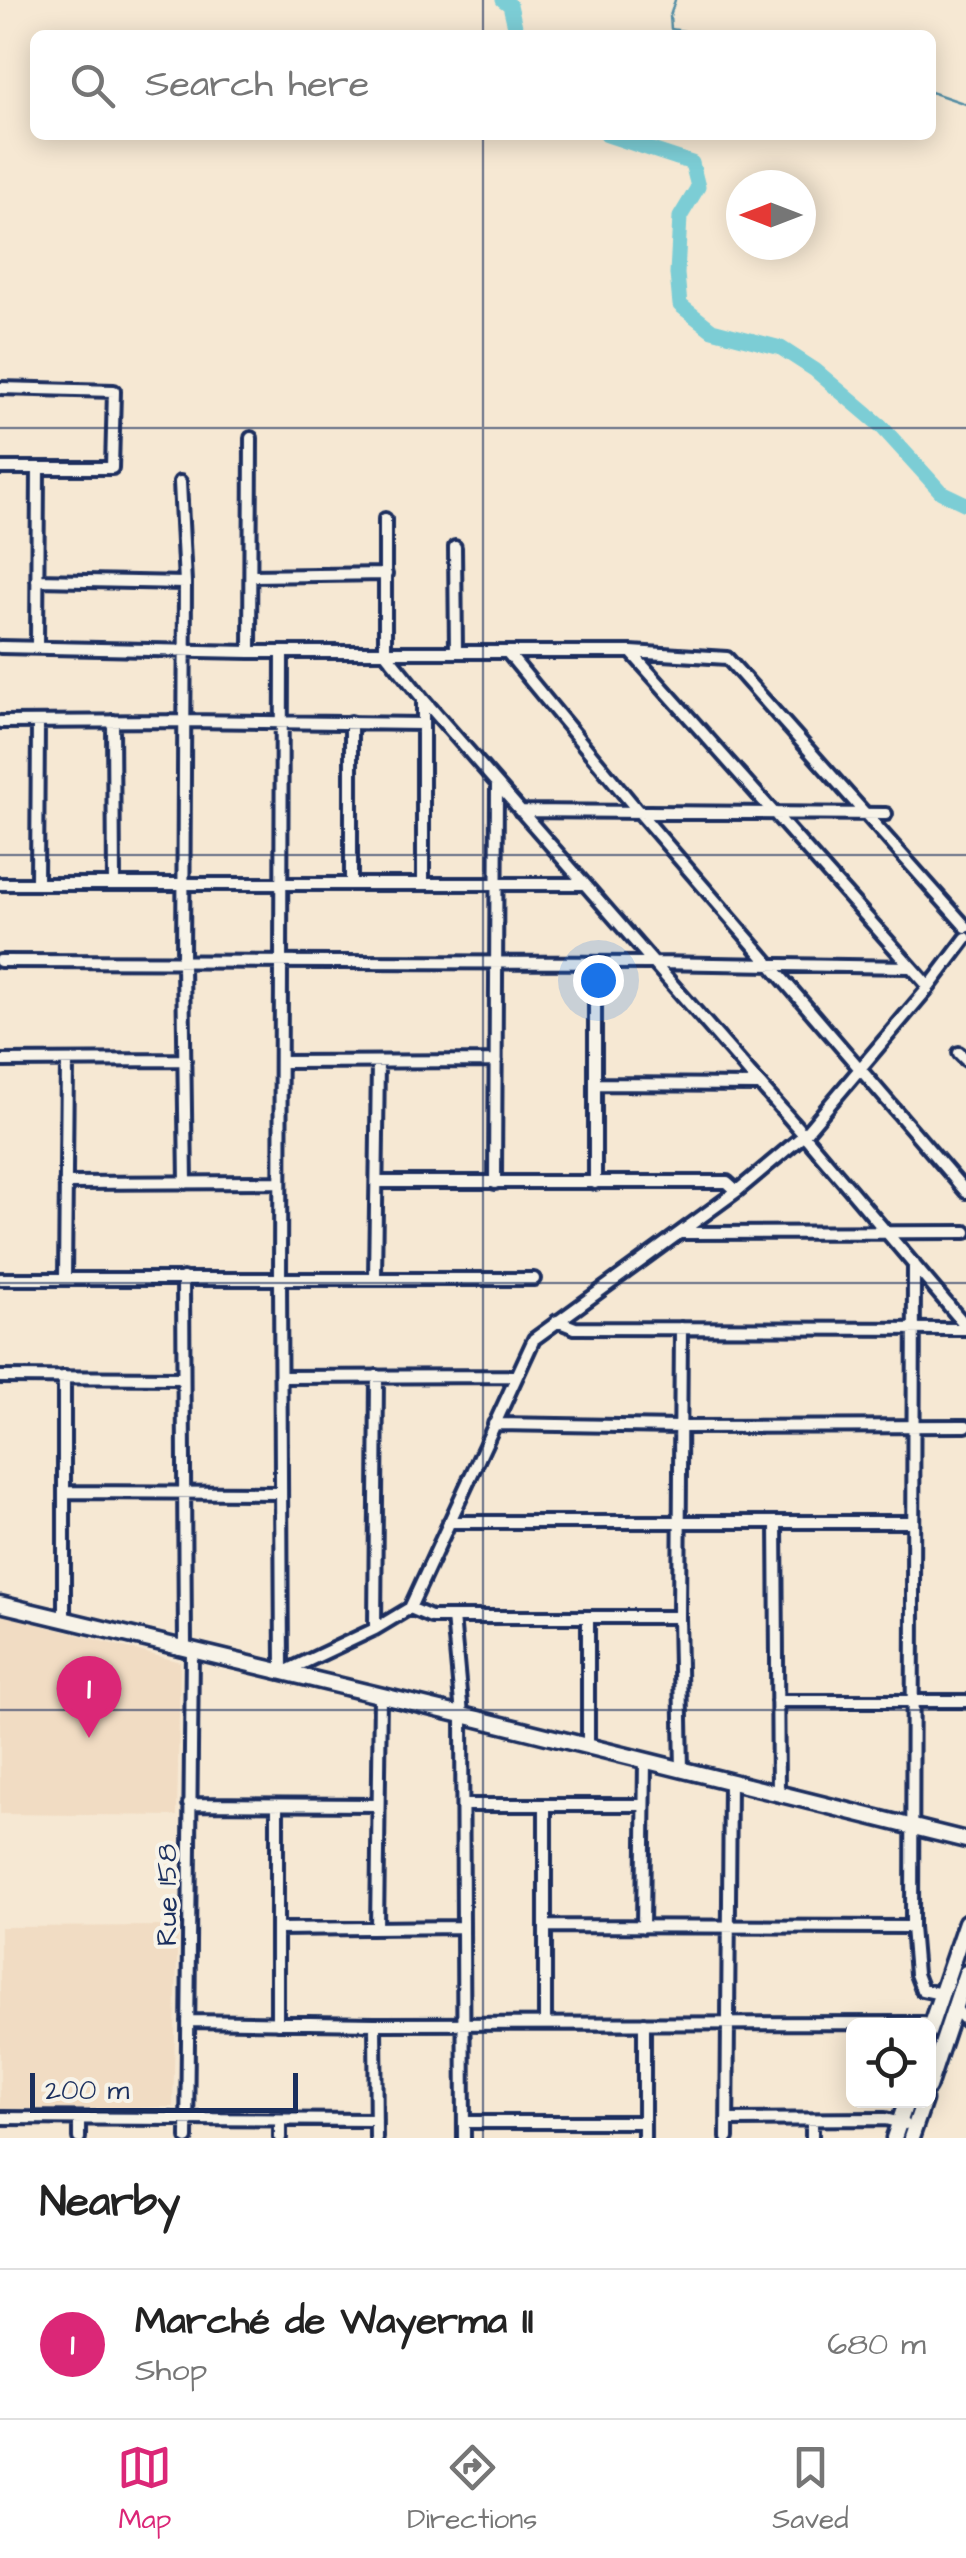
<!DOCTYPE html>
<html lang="en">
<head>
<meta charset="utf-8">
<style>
	:root { --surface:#fff; --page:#f2f2f2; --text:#222; --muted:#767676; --line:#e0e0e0; --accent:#db2777 }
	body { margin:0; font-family:"Architects Daughter",sans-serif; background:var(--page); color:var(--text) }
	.controls { position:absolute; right:30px; bottom:30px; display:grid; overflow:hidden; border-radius:15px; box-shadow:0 5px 25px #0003 }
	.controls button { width:90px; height:90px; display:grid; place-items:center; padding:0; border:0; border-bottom:2px solid var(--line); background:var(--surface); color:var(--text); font:50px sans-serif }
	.compass { position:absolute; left:726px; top:170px; width:90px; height:90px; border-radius:50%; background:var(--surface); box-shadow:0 5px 25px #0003; rotate:270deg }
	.scale { position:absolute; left:30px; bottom:25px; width:268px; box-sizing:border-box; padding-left:10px; border:5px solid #1b2f5e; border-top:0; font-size:28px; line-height:35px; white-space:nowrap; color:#1b2f5e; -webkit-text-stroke:8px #f7f3e8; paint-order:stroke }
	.you { position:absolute; left:598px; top:980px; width:35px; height:35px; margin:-25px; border:8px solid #fff; border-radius:50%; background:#1a73e8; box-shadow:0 0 0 15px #1a73e833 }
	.badge { display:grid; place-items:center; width:65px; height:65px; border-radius:50%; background:var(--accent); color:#fff; font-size:32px; font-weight:700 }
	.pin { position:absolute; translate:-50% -82px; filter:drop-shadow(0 2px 5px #0008) }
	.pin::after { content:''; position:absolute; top:52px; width:35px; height:30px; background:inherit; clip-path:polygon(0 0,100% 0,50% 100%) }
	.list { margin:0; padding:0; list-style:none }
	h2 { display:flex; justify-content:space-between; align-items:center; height:130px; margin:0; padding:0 40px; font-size:42px }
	h2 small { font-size:32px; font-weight:400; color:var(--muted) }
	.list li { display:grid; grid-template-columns:65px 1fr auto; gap:30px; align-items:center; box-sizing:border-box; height:150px; padding:0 40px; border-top:2px solid var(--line) }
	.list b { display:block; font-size:38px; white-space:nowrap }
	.list p { margin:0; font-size:32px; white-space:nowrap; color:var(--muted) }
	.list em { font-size:32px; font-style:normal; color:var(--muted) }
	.icon { flex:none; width:55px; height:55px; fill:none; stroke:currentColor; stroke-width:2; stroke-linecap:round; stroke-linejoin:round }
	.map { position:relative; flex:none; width:966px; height:2138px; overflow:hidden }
	.search { position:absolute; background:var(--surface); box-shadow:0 5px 25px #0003; left:30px; right:30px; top:30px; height:110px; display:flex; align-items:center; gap:25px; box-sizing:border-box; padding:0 35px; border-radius:15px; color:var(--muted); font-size:38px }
	.sheet { height:280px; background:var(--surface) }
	nav { display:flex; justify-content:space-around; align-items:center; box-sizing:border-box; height:140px; border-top:2px solid var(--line); background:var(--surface); font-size:28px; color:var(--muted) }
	nav a { display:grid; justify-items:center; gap:5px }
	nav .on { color:var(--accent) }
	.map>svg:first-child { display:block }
	.built { fill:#f1dcc3 }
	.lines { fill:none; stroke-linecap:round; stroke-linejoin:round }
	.stream { stroke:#558ea5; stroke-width:2.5 }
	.river { stroke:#7ccdd5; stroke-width:15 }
	.street-casing { stroke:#1b2f5e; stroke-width:18 }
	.secondary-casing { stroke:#1b2f5e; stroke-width:21 }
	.street { stroke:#f7f3e8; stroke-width:10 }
	.secondary { stroke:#f7f3e8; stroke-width:14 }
	.grid { fill:none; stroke:#1b2f5e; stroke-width:2.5; stroke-opacity:0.55 }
	.labels { text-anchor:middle; stroke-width:8; stroke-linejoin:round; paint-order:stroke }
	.street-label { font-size:28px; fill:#1b2f5e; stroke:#f7f3e8 }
</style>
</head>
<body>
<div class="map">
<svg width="966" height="2138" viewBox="0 0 966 2138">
	<rect width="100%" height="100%" fill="#f6e8d3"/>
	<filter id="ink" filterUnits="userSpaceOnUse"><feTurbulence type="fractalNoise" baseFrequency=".01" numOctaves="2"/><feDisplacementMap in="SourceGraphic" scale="20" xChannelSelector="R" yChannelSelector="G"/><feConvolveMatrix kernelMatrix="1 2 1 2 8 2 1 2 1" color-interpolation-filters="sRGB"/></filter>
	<g filter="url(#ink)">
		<path class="built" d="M 0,1614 L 180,1662 L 177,1816 L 0,1814 Z
			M 178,1926 L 173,2107 L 0,2112 L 0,1927 Z"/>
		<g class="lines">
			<path class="stream" d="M 675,0 L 670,16 L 671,29 L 709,35
				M 931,92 L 966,104"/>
			<path class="river" d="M 503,0 L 510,5 L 517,35
				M 607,135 L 692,163 L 698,187 L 680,217 L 677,274 L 680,305 L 712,330 L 781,348 L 815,370 L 881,426 L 941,492 L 966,504"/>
			<g class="street-casing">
				<path id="street" d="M 0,388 L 114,391 L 112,468 L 0,468
					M 180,482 L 185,583 L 183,963 L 186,1183
					M 385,519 L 385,652 L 423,699 L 804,1135 L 966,1326
					M 455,547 L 456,652
					M 251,576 L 386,574
					M 37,580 L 185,583
					M 0,647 L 250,652 L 631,652 L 727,658 L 966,927
					M 37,647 L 38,468
					M 250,652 L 251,438
					M 282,652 L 280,1278 L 282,1673 L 375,1629 L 410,1608 L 534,1339 L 737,1191 L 804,1135 L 929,987 L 966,938
					M 507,652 L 638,811 L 966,1192
					M 631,652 L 929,987
					M 423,700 L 423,884
					M 113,721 L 114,884
					M 0,722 L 185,721 L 423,724
					M 351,722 L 351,884
					M 520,811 L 886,814
					M 0,884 L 584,884
					M 37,884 L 38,722
					M 0,961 L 653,963 L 910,967
					M 959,1053 L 966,1060
					M 0,1061 L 185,1060
					M 282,1062 L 496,1061
					M 595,1084 L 760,1085
					M 377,1182 L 727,1182 L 737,1191
					M 65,1183 L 280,1182
					M 495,1183 L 497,784
					M 595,1183 L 595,963
					M 682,1233 L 966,1232
					M 914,1264 L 912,1927 L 916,1974 L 922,1990 L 942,1994
					M 375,1277 L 378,1063
					M 183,1278 L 185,1650
					M 0,1279 L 534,1279
					M 65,1279 L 67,1062
					M 557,1321 L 575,1328 L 966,1329
					M 681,1328 L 679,1617 L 682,1770
					M 0,1377 L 183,1378
					M 64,1377 L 64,1620
					M 281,1377 L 516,1376
					M 494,1424 L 680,1427 L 966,1426
					M 64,1492 L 280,1493
					M 449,1522 L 912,1522
					M 776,1522 L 778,1795
					M 410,1608 L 431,1617 L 679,1617
					M 453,1617 L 462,1715 L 464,2138
					M 375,1629 L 377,1376
					M 777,1701 L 966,1701
					M 588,1746 L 588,1618
					M 189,1804 L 378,1805
					M 463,1805 L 644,1805
					M 545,1805 L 545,2023
					M 545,1926 L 912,1927
					M 643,1927 L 645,1760
					M 377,1928 L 380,1696
					M 277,1929 L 462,1927
					M 955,2008 L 966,2021
					M 188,2021 L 375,2024 L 922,2023 L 931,2025
					M 277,2023 L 277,1806
					M 644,2023 L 644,2138
					M 375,2024 L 376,2138
					M 0,2118 L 376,2120
					M 79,2119 L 79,2138
					M 280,2120 L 280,2138
					M 727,2120 L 885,2119 L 905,2124
					M 812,2120 L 812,2138
					M 464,2122 L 644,2122
					M 187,2138 L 192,1651
					M 727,2138 L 730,1782"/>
			</g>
			<g class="secondary-casing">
				<path id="secondary" d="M 0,1604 L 462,1715 L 966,1840
					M 928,2033 L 966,1922
					M 928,2087 L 966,1973
					M 894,2138 L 907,2100
					M 911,2138 L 924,2100"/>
			</g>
			<use href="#street" class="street"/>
			<use href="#secondary" class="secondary"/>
		</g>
	</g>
	<path class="grid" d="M 483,0 L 483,35M 483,135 L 483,2138M 0,428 L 966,428M 0,855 L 966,855M 0,1283 L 966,1283M 0,1710 L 966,1710"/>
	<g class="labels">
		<g class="street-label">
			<text transform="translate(166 1895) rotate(-90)" y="10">Rue 158</text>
		</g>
	</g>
</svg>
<div class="controls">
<button><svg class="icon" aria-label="locate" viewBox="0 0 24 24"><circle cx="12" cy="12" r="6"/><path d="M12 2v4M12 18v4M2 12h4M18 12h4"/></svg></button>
</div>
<svg class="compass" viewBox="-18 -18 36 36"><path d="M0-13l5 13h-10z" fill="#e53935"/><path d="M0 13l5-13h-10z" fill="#767676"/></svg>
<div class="scale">200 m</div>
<div class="you"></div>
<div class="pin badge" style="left:89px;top:1738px">1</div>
<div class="search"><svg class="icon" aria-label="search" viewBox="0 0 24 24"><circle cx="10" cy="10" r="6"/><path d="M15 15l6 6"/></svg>Search here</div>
</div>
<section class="sheet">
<h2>Nearby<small></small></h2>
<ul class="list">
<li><span class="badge">1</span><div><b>Marché de Wayerma II</b><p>Shop</p></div><em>680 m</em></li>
</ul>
</section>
<nav>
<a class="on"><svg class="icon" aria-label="map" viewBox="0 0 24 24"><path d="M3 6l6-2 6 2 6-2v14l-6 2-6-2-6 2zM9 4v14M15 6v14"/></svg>Map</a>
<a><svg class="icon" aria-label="directions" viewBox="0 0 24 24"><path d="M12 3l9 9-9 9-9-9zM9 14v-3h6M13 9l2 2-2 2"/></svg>Directions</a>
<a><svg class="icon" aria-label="saved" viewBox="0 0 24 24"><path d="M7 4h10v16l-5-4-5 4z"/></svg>Saved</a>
</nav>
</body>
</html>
